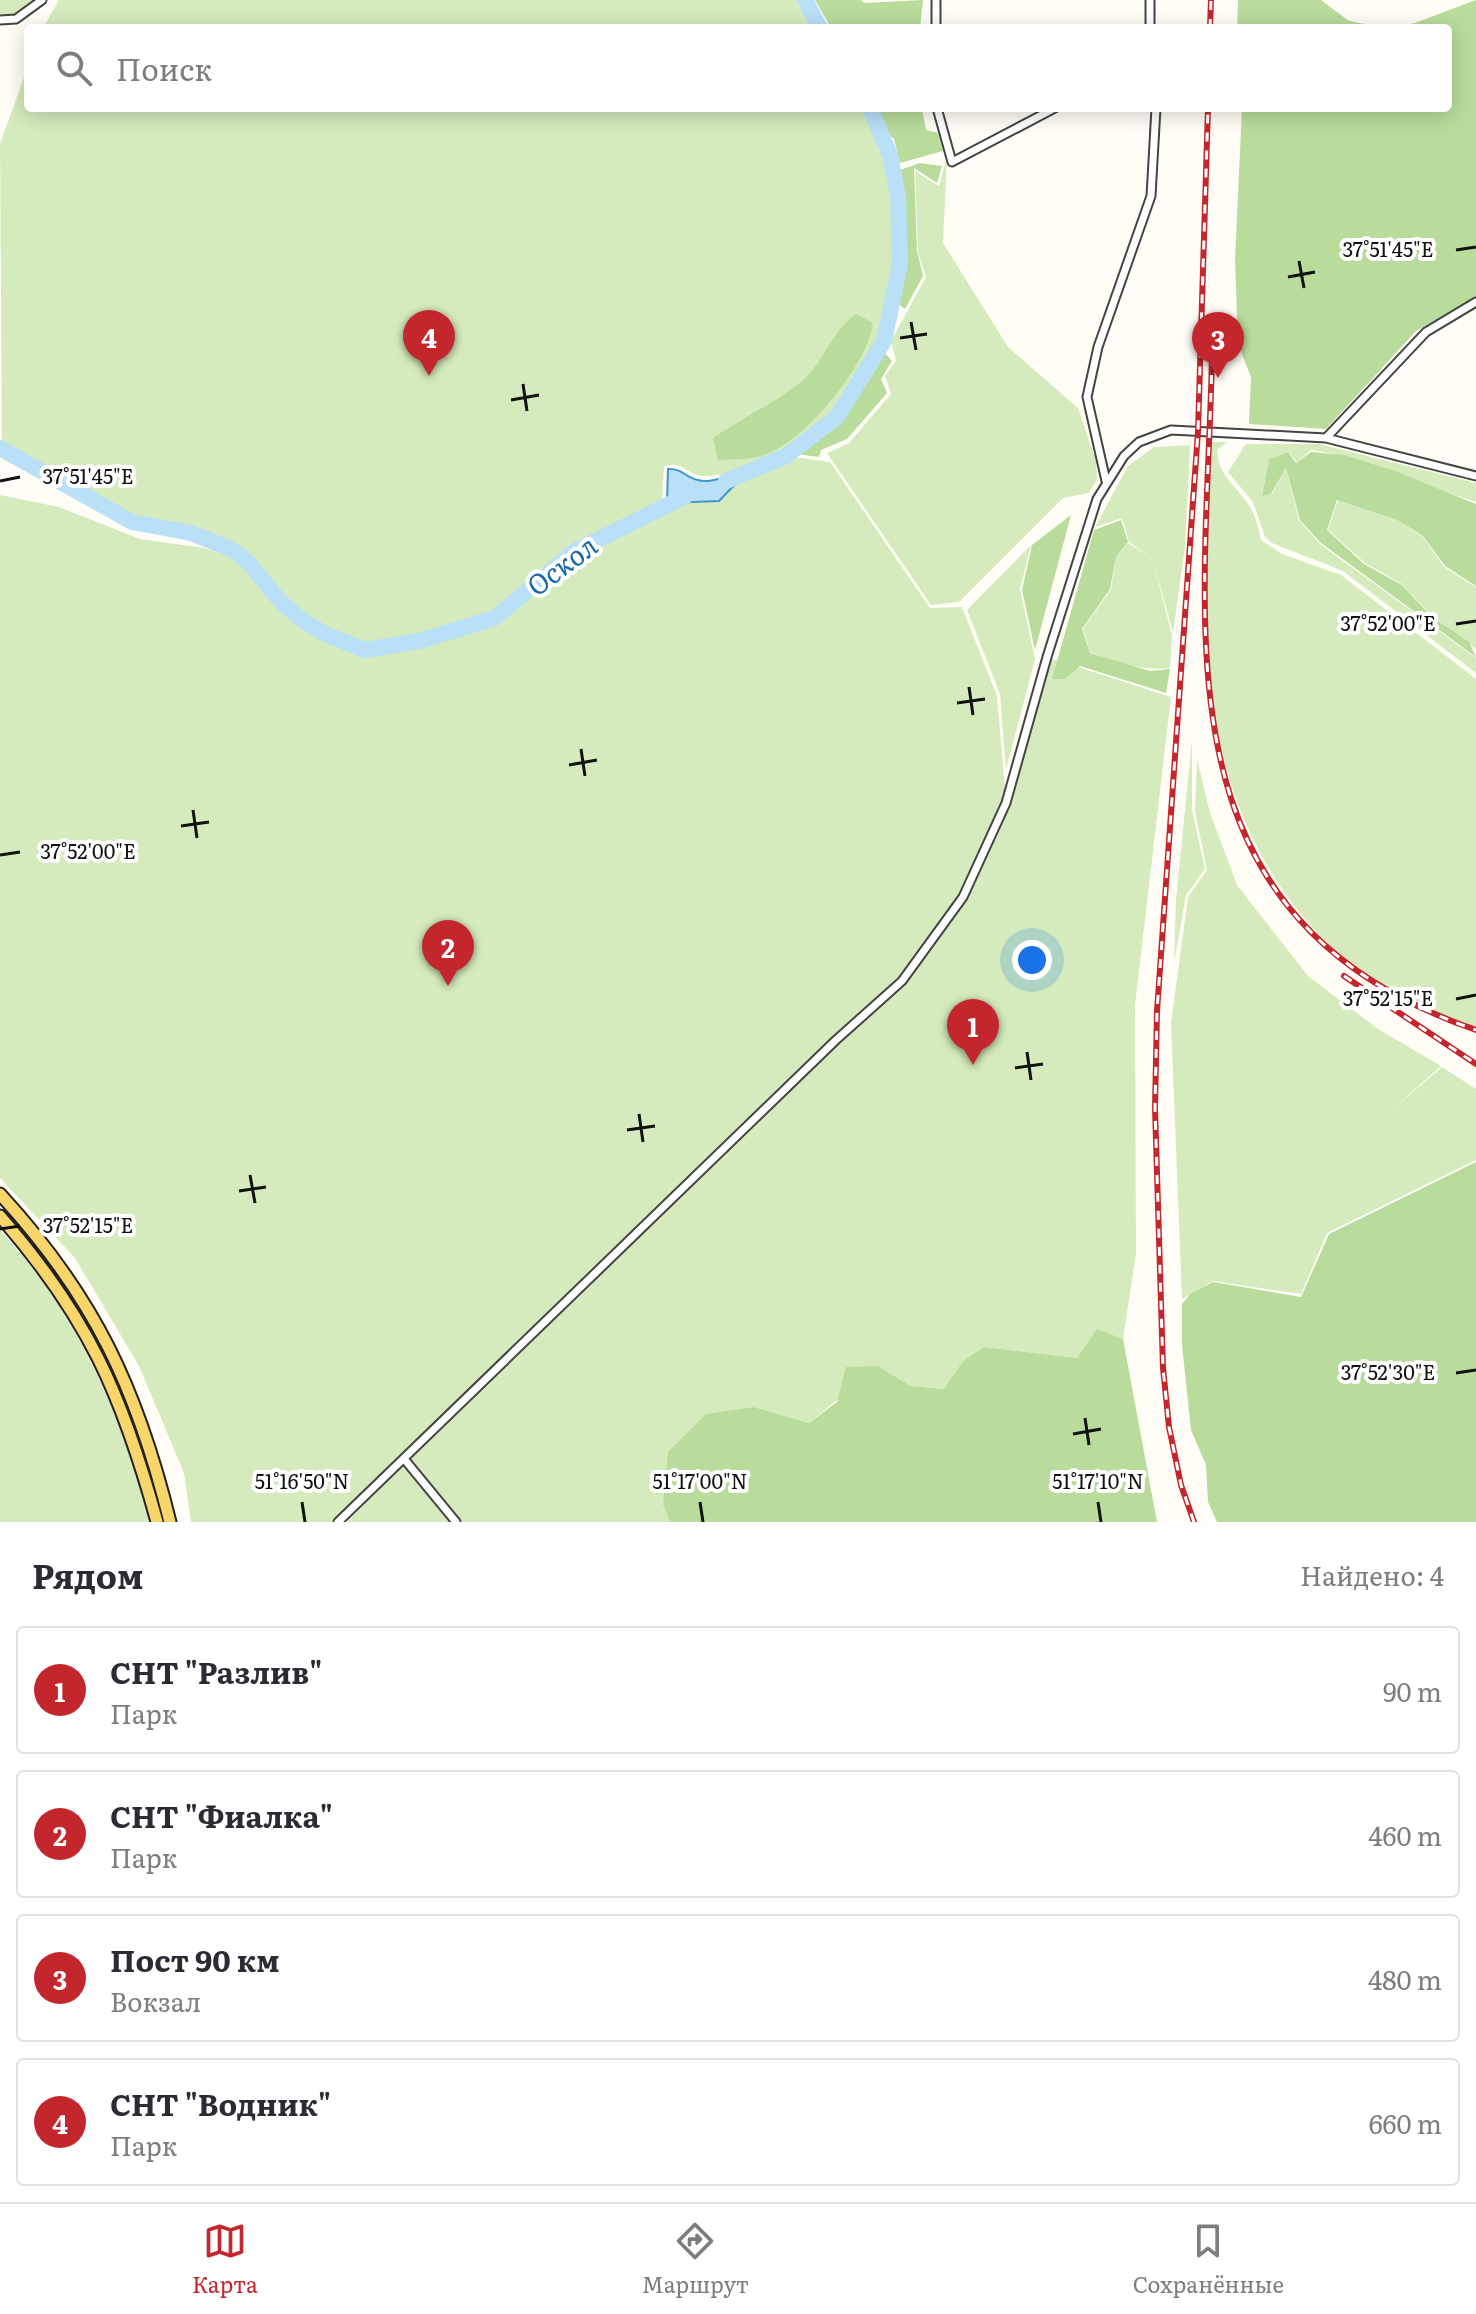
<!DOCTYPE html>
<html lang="ru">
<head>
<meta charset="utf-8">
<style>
	:root { --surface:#fff; --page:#f7f7f7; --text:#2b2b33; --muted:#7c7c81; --line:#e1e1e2; --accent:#c4262e }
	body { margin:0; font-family:Literata,serif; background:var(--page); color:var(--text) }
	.you { position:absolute; left:1032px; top:960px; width:28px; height:28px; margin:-20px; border:6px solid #fff; border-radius:50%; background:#1a73e8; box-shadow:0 0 0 12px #1a73e833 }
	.badge { display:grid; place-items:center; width:52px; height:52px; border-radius:50%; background:var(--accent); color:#fff; font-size:26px; font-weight:700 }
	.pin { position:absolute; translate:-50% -66px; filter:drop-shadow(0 2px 4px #0008) }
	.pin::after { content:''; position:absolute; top:42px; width:28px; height:24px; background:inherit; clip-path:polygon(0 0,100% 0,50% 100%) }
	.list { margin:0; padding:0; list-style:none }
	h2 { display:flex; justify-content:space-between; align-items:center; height:104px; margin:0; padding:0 32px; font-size:34px }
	h2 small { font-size:26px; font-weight:400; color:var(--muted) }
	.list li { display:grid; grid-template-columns:52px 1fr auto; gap:24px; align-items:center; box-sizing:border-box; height:128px; margin:0 16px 16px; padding:0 16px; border:2px solid var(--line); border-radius:8px }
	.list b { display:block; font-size:30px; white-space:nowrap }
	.list p { margin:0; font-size:26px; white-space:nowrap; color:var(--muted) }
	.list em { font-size:26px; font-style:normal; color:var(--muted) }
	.icon { flex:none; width:44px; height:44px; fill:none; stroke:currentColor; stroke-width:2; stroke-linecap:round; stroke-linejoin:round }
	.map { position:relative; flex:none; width:1476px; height:1522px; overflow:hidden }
	.search { position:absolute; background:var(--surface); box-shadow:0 4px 20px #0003; left:24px; right:24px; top:24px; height:88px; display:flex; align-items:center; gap:20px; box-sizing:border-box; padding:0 28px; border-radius:8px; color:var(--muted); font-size:30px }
	.sheet { height:680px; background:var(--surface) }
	nav { display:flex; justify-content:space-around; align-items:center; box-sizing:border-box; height:112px; border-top:2px solid var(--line); background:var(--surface); font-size:22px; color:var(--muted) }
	nav a { display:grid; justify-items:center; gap:4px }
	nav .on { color:var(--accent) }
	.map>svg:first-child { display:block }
	.green { fill:#d5ebbd }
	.forest { fill:#b9dc9c }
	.water { fill:#b9e0f7; stroke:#3f96cf; stroke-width:2 }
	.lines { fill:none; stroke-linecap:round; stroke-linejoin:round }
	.river { stroke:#b9e0f7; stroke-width:16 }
	.minor-casing { stroke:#444; stroke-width:11 }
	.primary-casing { stroke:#222; stroke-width:15 }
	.minor { stroke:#fff; stroke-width:7 }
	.primary { stroke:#f9d66b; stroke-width:11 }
	.rail-casing { stroke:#c4262e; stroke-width:6 }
	.rail { stroke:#fff; stroke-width:3; stroke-dasharray:9; stroke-linecap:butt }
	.ticks { fill:none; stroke:#111; stroke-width:3 }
	.labels { text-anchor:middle; stroke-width:8; stroke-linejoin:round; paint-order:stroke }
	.water-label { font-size:28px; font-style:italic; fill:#1768a6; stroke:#fff }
	.ticks-label { font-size:20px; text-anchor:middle; fill:#111; stroke:#fff; stroke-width:8; stroke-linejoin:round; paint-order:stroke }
</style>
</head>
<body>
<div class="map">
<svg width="1476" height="1522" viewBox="0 0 1476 1522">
	<rect width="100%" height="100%" fill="#fffdf5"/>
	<path class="green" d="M 0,0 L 48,0 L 13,25 L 0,23 Z
		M 59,0 L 801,0 L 816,28 L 43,28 Z
		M 28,66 L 28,108 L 865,108 C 875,130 887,153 892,176 C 912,269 884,376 809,434 C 790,449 770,465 746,470 C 734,473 715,476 704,476 C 688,476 686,461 664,466 L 662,501 L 571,548 L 494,612 L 419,637 L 366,643 L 330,629 L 305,614 L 286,598 L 254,557 L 235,545 L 209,532 L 134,518 L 2,442 L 0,144 Z
		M 947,157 L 943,243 L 1008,347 L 1078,408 L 1096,461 L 1097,479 L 1089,493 L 1063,498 L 959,602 L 931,605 L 827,453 L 849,443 L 891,394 L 885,376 L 896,361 L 891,341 L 926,277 L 918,252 L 915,171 L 939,186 Z
		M 1212,442 L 1227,442 L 1217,450 C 1218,475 1235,485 1248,504 C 1256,515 1258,527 1261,540 L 1282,554 L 1341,575 L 1476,679 L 1476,1029 C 1318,980 1231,853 1211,691 C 1200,610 1209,523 1212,442 Z
		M 1246,444 L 1319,444 L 1476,483 L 1476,502 C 1420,484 1371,458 1311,450 L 1297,462 L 1288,452 L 1269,459 L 1262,495 L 1272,494 L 1286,468 L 1299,520 L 1320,544 L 1476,658 L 1476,673 L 1343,571 L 1272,543 L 1265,537 L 1253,502 L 1228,472 Z
		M 1190,445 L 1185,547 L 1173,633 L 1153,560 L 1172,636 L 1170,668 C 1141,671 1117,663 1090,652 L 1083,629 L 1111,589 L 1116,557 L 1128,543 L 1152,558 L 1129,542 L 1122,518 L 1095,527 L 1128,466 L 1154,447 Z
		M 786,456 L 830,462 L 930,608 L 962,607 L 997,696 L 1006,800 L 1047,657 L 1171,697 L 1135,1005 L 1136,1253 L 1123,1339 L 1097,1330 L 1077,1358 L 984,1347 L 963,1361 L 945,1389 L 911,1386 L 878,1366 L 809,1423 L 754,1407 L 663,1505 L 670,1522 L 347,1522 L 450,1417 L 335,1522 L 191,1522 L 184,1473 L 139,1366 L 75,1258 L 0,1178 L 0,495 L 59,507 L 140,539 L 204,548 L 248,562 L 281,602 L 302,620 L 327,635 L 366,650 L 419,641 L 495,618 L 588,543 L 672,501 Z
		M 1338,500 L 1397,520 L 1423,537 L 1444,567 L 1476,587 L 1476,649 L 1432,616 L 1402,584 L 1365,563 L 1328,530 Z
		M 1031,545 L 1020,589 L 1035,659 L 1006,770 L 1000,694 L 967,610 Z
		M 1192,740 L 1192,810 L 1205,869 L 1186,895 L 1174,963 L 1176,900 Z
		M 1197,759 L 1210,813 L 1237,885 L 1308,976 L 1378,1029 L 1441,1066 L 1386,1115 L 1442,1067 L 1476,1089 L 1476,1160 L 1327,1233 L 1301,1294 L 1213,1281 L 1182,1299 L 1171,1023 L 1188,897 L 1207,870 L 1195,812 Z
		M 0,1230 C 77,1314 121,1412 149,1522 L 0,1522 Z"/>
	<path class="forest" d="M 815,0 L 861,0 L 864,3 L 923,0 L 920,28 L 831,28 Z
		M 1238,0 L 1321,0 L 1349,21 L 1387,28 L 1237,28 Z
		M 1476,0 L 1476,297 L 1416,331 L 1326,429 L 1249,424 L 1251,377 L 1238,344 L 1235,260 L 1242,108 L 1448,108 L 1448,28 L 1390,28 L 1415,23 Z
		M 879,108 L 922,108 L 926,130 L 938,133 L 943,151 L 900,163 L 894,139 L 884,130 Z
		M 920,163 L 942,166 L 937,183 L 914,168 L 917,251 L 923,276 L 905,309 L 897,303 L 907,257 L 900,170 Z
		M 856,314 L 873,323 C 869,363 802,446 761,456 C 748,460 732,459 718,460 L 713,438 C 742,418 775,403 802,381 C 825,362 831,331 856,314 Z
		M 885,353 L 892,361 L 881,379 L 887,393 L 847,439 L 821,450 L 819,457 L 796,454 C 834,426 863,395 885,353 Z
		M 1288,452 L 1296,463 L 1311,452 L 1344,455 L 1395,471 L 1476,504 L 1476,586 L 1445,566 L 1423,536 L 1397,520 L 1337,500 L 1327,530 L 1364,564 L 1402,585 L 1432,617 L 1469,642 L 1476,657 L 1321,543 L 1300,520 L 1286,468 L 1271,494 L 1262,496 L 1269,459 Z
		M 1071,515 L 1035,650 L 1022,590 L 1032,545 Z
		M 1121,520 L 1128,542 L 1116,557 L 1110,589 L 1082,629 L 1090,653 L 1150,671 L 1170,669 L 1166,693 L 1080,666 L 1065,679 L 1052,679 L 1094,530 Z
		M 1476,1162 L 1476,1522 L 1217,1522 L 1208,1502 L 1206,1465 L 1191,1430 L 1182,1345 L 1182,1304 L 1190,1294 L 1213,1282 L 1301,1297 L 1329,1234 Z
		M 1097,1329 L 1123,1339 L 1157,1522 L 670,1522 L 663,1505 L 668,1452 L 706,1414 L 754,1407 L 809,1423 L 837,1402 L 846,1367 L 878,1366 L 911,1386 L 944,1389 L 963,1361 L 984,1347 L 1077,1358 Z"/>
	<path class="water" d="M 668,469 C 682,468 686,478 698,480 C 712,484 728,474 744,475 L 719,501 L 667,503 Z"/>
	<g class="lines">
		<path class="river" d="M 805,0 L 820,28
			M 0,448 L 132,522 L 191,533 L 231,549 L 248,562 L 281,602 L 302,620 L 327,635 L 365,650 L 419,641 L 495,618 L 573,552 L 686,496
			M 726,481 L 786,456 L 837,417 L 884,341 L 900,264 L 898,196 L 890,155 L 870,108"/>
		<g class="minor-casing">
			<path id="minor" d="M 1150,0 L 1150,28
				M 0,20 L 16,19 L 42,0
				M 936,28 L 936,0
				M 937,108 L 952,162 L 1055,108
				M 1326,438 L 1426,332 L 1476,302
				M 1106,481 L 1087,397 L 1098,347 L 1151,196 L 1156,108
				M 405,1460 L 456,1522
				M 338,1522 L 836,1040 L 902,981 L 963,897 L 1006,803 L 1047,657 L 1097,499 L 1124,456 L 1139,442 L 1171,430 L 1326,438 L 1476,476"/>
		</g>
		<g class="primary-casing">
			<path id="primary" d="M 0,1194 C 94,1296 137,1388 170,1522
				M 0,1216 C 88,1317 122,1394 157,1522"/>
		</g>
		<use href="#minor" class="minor"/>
		<use href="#primary" class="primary"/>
		<g class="rail-casing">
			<path id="rail" d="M 1210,28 L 1211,0
				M 1212,357 C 1206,635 1150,917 1476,1030
				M 1344,976 L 1476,1064
				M 1194,1522 L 1181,1485 L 1169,1427 L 1163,1368 L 1155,1108 L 1157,1011 L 1198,431 L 1208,108"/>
		</g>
		<use href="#rail" class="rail"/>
	</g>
	<path class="ticks" d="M 1456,250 L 1476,247M 1299,261 L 1304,288M 1288,277 L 1315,272M 911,322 L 916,350M 900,338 L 927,334M 523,384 L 527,411M 511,400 L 539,395M 0,481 L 20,477M 1456,624 L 1476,621M 969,687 L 973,715M 957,703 L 985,699M 581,749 L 585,776M 569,765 L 597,760M 193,810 L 197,838M 181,826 L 209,822M 0,855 L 20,852M 1456,999 L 1476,995M 1027,1052 L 1031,1080M 1015,1068 L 1043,1064M 639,1114 L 643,1142M 627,1130 L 655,1126M 250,1175 L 255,1203M 239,1191 L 266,1187M 0,1229 L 20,1226M 1456,1373 L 1476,1370M 1085,1418 L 1089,1445M 1073,1434 L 1101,1429M 302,1502 L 305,1522M 700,1502 L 703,1522M 1098,1502 L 1101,1522"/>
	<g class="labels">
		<g class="water-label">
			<text transform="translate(562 566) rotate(-37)" y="10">Оскол</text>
		</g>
	</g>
	<g class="ticks-label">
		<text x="1388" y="257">37°51'45"E</text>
		<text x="88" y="484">37°51'45"E</text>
		<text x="1388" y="631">37°52'00"E</text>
		<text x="88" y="859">37°52'00"E</text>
		<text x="1388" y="1006">37°52'15"E</text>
		<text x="88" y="1233">37°52'15"E</text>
		<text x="1388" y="1380">37°52'30"E</text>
		<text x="302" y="1489">51°16'50"N</text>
		<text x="700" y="1489">51°17'00"N</text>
		<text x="1098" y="1489">51°17'10"N</text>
	</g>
</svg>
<div class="you"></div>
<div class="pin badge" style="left:973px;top:1065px">1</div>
<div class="pin badge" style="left:448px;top:986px">2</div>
<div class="pin badge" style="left:1218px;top:378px">3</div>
<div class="pin badge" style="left:429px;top:376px">4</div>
<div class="search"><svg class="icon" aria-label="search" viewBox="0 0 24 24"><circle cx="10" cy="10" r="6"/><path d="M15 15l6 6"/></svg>Поиск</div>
</div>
<section class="sheet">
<h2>Рядом<small>Найдено: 4</small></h2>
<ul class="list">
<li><span class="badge">1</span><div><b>СНТ &quot;Разлив&quot;</b><p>Парк</p></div><em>90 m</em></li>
<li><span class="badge">2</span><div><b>СНТ &quot;Фиалка&quot;</b><p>Парк</p></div><em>460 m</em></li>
<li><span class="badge">3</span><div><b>Пост 90 км</b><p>Вокзал</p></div><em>480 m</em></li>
<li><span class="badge">4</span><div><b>СНТ &quot;Водник&quot;</b><p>Парк</p></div><em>660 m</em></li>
</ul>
</section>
<nav>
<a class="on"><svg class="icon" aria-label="map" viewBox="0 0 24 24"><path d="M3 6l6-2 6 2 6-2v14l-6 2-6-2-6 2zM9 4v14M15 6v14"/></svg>Карта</a>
<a><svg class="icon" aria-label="directions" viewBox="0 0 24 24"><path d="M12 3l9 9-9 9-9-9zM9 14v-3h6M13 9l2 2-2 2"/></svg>Маршрут</a>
<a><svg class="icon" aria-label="saved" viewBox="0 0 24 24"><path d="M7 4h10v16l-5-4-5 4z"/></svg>Сохранённые</a>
</nav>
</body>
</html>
